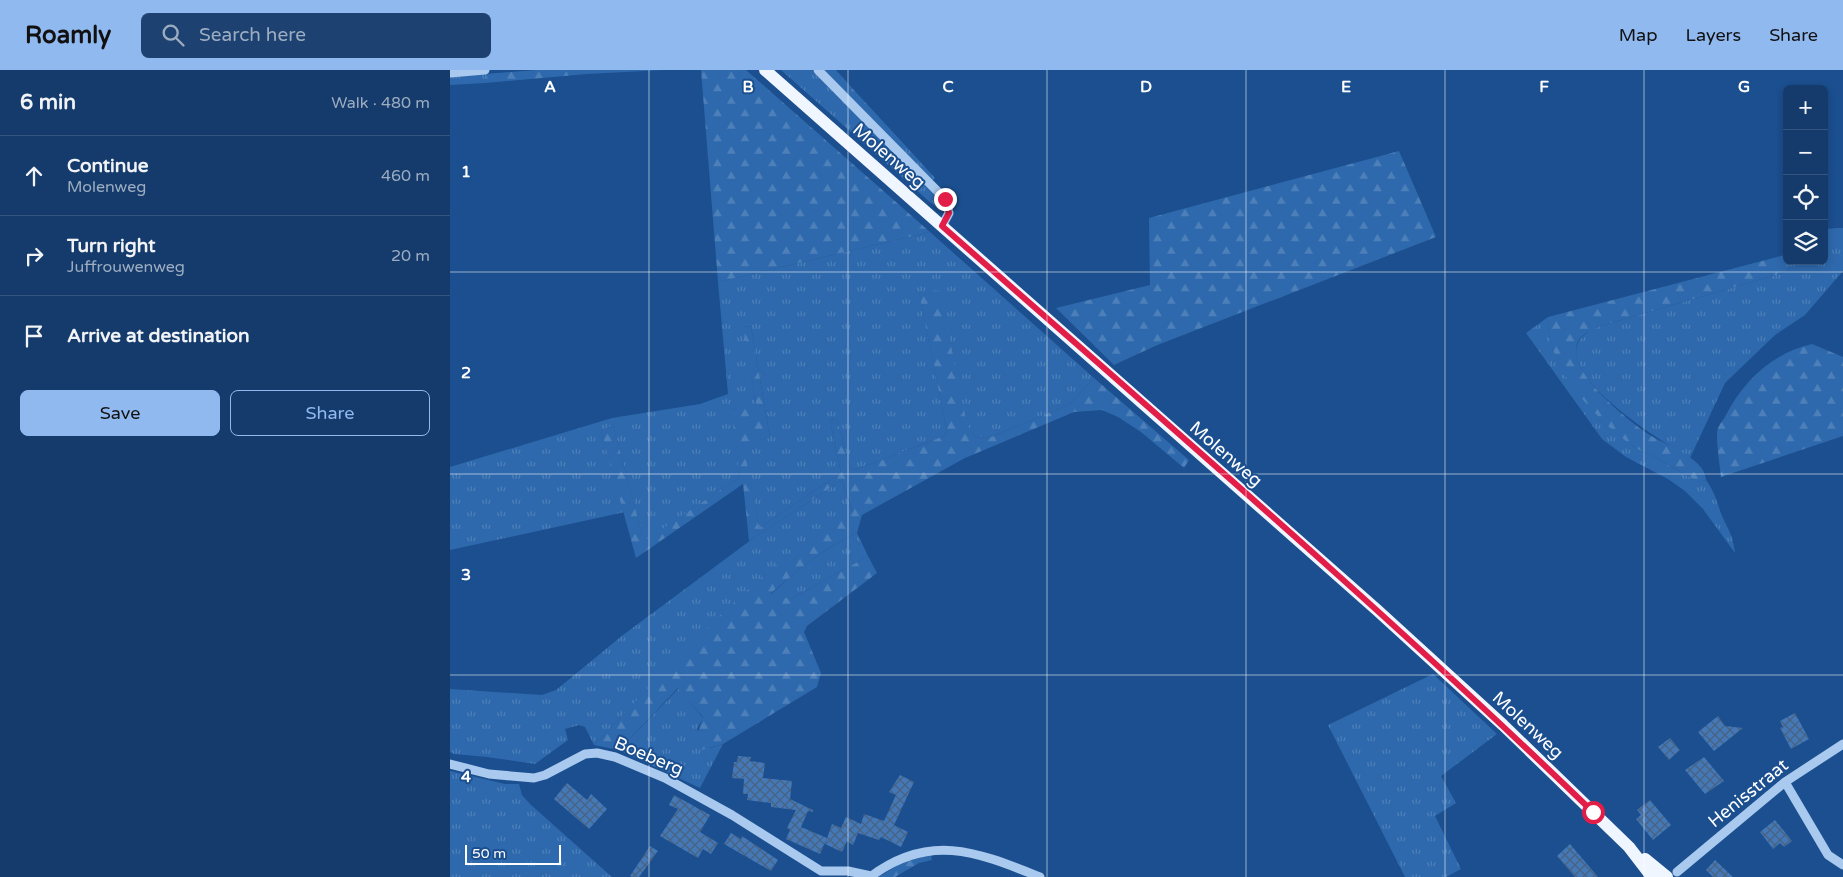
<!DOCTYPE html>
<html lang="en">
<head>
<meta charset="utf-8">
<style>
	:root { --surface:#143b6b; --page:#1d4271; --text:#f1f3f6; --muted:#9dadc1; --line:#33557e; --accent:#90b9f0 }
	body { margin:0; font-family:"Varela Round",sans-serif; background:var(--page); color:var(--text) }
	.controls { position:absolute; right:15px; top:15px; display:grid; overflow:hidden; border-radius:8px; box-shadow:0 2px 8px #0003 }
	.controls button { width:45px; height:45px; display:grid; place-items:center; padding:0; border:0; border-bottom:1px solid var(--line); background:var(--surface); color:var(--text); font:25px sans-serif }
	.scale { position:absolute; left:15px; bottom:12px; width:96px; box-sizing:border-box; padding-left:5px; border:2px solid #fff; border-top:0; font-size:14px; line-height:18px; white-space:nowrap; color:#fff; -webkit-text-stroke:4px #1b4f8f; paint-order:stroke }
	.stop { position:absolute; width:15px; height:15px; margin:-11px; border:4px solid #e11d48; border-radius:50%; background:#fff }
	.stop.end { background:#e11d48; border-color:#fff; box-shadow:0 1px 5px #0008 }
	.list { margin:0; padding:0; list-style:none }
	h2 { display:flex; justify-content:space-between; align-items:center; height:65px; margin:0; padding:0 20px; font-size:21px }
	h2 small { font-size:16px; font-weight:400; color:var(--muted) }
	.list li { display:grid; grid-template-columns:32px 1fr auto; gap:15px; align-items:center; box-sizing:border-box; height:80px; padding:0 20px; border-top:1px solid var(--line) }
	.list b { display:block; font-size:19px; white-space:nowrap }
	.list p { margin:0; font-size:16px; white-space:nowrap; color:var(--muted) }
	.list em { font-size:16px; font-style:normal; color:var(--muted) }
	.actions { display:flex; gap:10px; padding:15px 20px }
	.actions a { flex:1; padding:11px 0; border:1px solid var(--accent); border-radius:8px; text-align:center; font-size:18px; color:var(--accent) }
	.actions .main { background:var(--accent); color:#111 }
	.icon { flex:none; width:28px; height:28px; fill:none; stroke:currentColor; stroke-width:2; stroke-linecap:round; stroke-linejoin:round }
	.map { position:relative; flex:none; width:1393px; height:807px; overflow:hidden }
	header { display:flex; align-items:center; gap:30px; box-sizing:border-box; height:70px; padding:0 25px; background:var(--accent); color:#111 }
	header strong { font-size:24px }
	nav { display:flex; gap:28px; margin-inline-start:auto; font-size:18px }
	.search { width:350px; height:45px; background:var(--page); display:flex; align-items:center; gap:12px; box-sizing:border-box; padding:0 18px; border-radius:8px; color:var(--muted); font-size:19px }
	main { display:flex }
	aside { flex:1; background:var(--surface) }
	.map>svg:first-child { display:block }
	.grass { fill:url(#grass-tufts) }
	.forest { fill:url(#forest-firs) }
	.building { fill:url(#building-cross-hatch) }
	.lines { fill:none; stroke-linecap:round; stroke-linejoin:round }
	.minor { stroke:#a9c9ee; stroke-width:9 }
	.major { stroke:#f0f6ff; stroke-width:12 }
	.route { stroke:#e11d48; stroke-width:6 }
	.grid { fill:none; stroke:#fff; stroke-width:1; stroke-opacity:0.55 }
	.labels { text-anchor:middle; stroke-width:4; stroke-linejoin:round; paint-order:stroke }
	.street-label { font-size:18px; fill:#fff; stroke:#1b4f8f }
	.grid-label { font-size:16px; text-anchor:middle; font-weight:bold; fill:#fff; stroke:#1b4f8f; stroke-width:4; stroke-linejoin:round; paint-order:stroke }
</style>
</head>
<body>
<header>
<strong>Roamly</strong>
<div class="search"><svg class="icon" aria-label="search" viewBox="0 0 24 24"><circle cx="10" cy="10" r="6"/><path d="M15 15l6 6"/></svg>Search here</div>
<nav><a>Map</a><a>Layers</a><a>Share</a></nav>
</header>
<main>
<aside>
<h2>6 min<small>Walk · 480 m</small></h2>
<ul class="list">
<li><svg class="icon" aria-label="ahead" viewBox="0 0 24 24"><path d="M12 20V5M6 11l6-6 6 6"/></svg><div><b>Continue</b><p>Molenweg</p></div><em>460 m</em></li>
<li><svg class="icon" aria-label="right" viewBox="0 0 24 24"><path d="M7 20v-9h11M14 6l5 5-5 5"/></svg><div><b>Turn right</b><p>Juffrouwenweg</p></div><em>20 m</em></li>
<li><svg class="icon" aria-label="arrive" viewBox="0 0 24 24"><path d="M6 21V4h12l-3 4 3 4H6"/></svg><div><b>Arrive at destination</b></div></li>
</ul>
<div class="actions"><a class="main">Save</a><a>Share</a></div>
</aside>
<div class="map">
<svg width="1393" height="807" viewBox="0 0 1393 807">
	<defs>
		<pattern id="grass-tufts" width="24" height="20" patternUnits="userSpaceOnUse" patternTransform="scale(1.25)"><rect width="24" height="20" fill="#2e69ad"/><path d="M3 7l-1-3M5 7V3M7 7l1-3M15 17l-1-3M17 17v-4M19 17l1-3" fill="none" stroke="#4d80b9"/></pattern>
		<pattern id="forest-firs" width="22" height="20" patternUnits="userSpaceOnUse" patternTransform="scale(1.25)"><rect width="22" height="20" fill="#2e69ad"/><path d="M5 1l3.5 6h-7zM16 11l3.5 6h-7z" fill="#4d80b9"/></pattern>
		<pattern id="building-cross-hatch" width="8" height="8" patternUnits="userSpaceOnUse" patternTransform="scale(1.25)"><rect width="8" height="8" fill="#4478b7"/><path d="M0 0l8 8M0 8l8-8" fill="none" stroke="#486282"/></pattern>
	</defs>
	<rect width="100%" height="100%" fill="#1b4f8f"/>
	<path class="grass" d="M 137,0 L 213,0 L 137,4 Z
		M 331,0 L 362,0 L 489,130 L 492,136 L 490,141 Z
		M 374,0 L 386,0 L 402,18 L 397,24 Z
		M 35,4 L 35,13 L 0,15 L 0,7 Z
		M 453,73 L 485,108 L 482,111 L 448,78 Z
		M 1393,158 L 1393,201 L 1355,245 L 1325,265 L 1275,313 L 1240,388 C 1214,373 1111,310 1128,273 C 1131,266 1138,262 1144,258 L 1339,201 L 1335,185 L 1335,162 L 1337,191 L 1374,191 L 1374,159 Z
		M 480,162 L 644,308 L 620,334 L 539,368 L 525,367 L 517,356 L 469,223 L 497,361 L 494,366 L 405,400 L 400,398 L 387,349 L 380,350 L 391,403 L 309,458 L 292,371 L 320,368 L 301,256 L 294,257 L 306,336 L 282,339 L 290,407 L 194,472 L 163,355 L 151,361 L 175,442 L 0,480 L 0,397 L 162,348 L 250,334 L 278,324 L 268,212 Z
		M 1098,247 C 1095,296 1147,349 1184,377 C 1190,381 1198,383 1205,387 C 1219,395 1233,404 1248,412 L 1256,410 C 1265,422 1267,433 1272,446 C 1279,461 1283,466 1285,483 L 1253,439 L 1235,421 L 1218,409 L 1176,387 L 1152,369 L 1076,263 Z
		M 392,410 L 402,442 C 354,469 314,506 275,543 C 230,586 187,630 144,675 L 135,657 L 129,655 L 115,659 L 118,670 L 85,694 L 37,687 L 4,684 L 0,682 L 0,619 L 92,625 L 106,620 L 173,565 L 305,467 Z
		M 407,463 L 418,486 L 341,529 L 320,525 C 347,501 373,478 407,463 Z
		M 983,604 L 1047,664 L 991,706 L 1006,733 L 985,746 L 1011,799 L 996,807 L 955,807 L 878,655 Z
		M 229,618 L 253,648 L 247,659 L 260,678 L 273,674 L 250,718 L 169,680 Z
		M 0,701 L 55,714 L 69,714 L 72,725 L 80,734 L 162,807 L 0,807 Z"/>
	<path class="forest" d="M 86,0 L 137,0 L 137,4 L 35,13 L 35,4 Z
		M 251,0 L 296,0 L 480,162 L 268,212 Z
		M 402,18 L 453,73 L 448,78 L 397,24 Z
		M 949,81 L 986,167 L 705,276 L 664,295 L 606,238 L 700,215 L 699,148 Z
		M 1335,185 L 1339,201 L 1154,255 C 1145,258 1130,264 1127,274 C 1118,303 1175,347 1195,362 C 1211,373 1234,380 1248,394 C 1253,399 1255,403 1256,410 L 1248,412 C 1233,404 1219,395 1205,387 C 1198,383 1190,381 1184,377 C 1146,349 1095,297 1098,247 Z
		M 478,220 L 490,221 L 517,355 L 525,367 L 539,368 L 620,334 L 644,308 L 739,390 L 734,398 L 691,362 L 668,347 L 652,340 L 624,342 L 515,388 L 412,445 L 407,463 C 374,477 348,501 320,524 L 341,529 L 418,486 L 427,503 L 357,556 L 354,562 L 371,603 L 367,617 L 273,674 L 251,680 L 244,674 L 253,647 L 228,618 L 169,680 L 144,675 C 217,599 289,518 375,457 C 384,451 393,447 402,441 L 392,410 L 299,471 L 293,414 L 186,488 L 151,361 L 163,355 L 194,471 L 290,407 L 281,339 L 306,335 L 293,257 L 301,256 L 320,368 L 293,372 L 309,458 L 391,403 L 380,350 L 387,349 L 400,398 L 405,400 L 494,366 L 497,361 L 469,224 Z
		M 1362,274 L 1393,287 L 1393,366 L 1271,407 C 1270,396 1265,368 1268,358 C 1270,353 1274,349 1276,345 C 1294,310 1323,283 1362,274 Z
		M 481,785 L 482,790 L 469,793 L 445,807 L 428,807 L 455,791 Z"/>
	<path class="building" d="M 1345,643 L 1359,669 L 1341,679 L 1330,658 L 1333,657 L 1330,651 Z
		M 1268,646 L 1275,656 L 1293,658 L 1264,681 L 1248,662 Z
		M 1220,668 L 1230,680 L 1219,690 L 1208,677 Z
		M 288,686 L 301,687 L 300,691 L 315,693 L 313,708 L 342,711 L 340,729 L 363,740 L 363,742 L 358,741 L 351,757 L 377,768 L 370,784 L 336,769 L 340,760 L 337,758 L 346,740 L 321,737 L 321,733 L 297,730 L 298,724 L 293,724 L 294,709 L 282,708 L 284,692 L 287,692 Z
		M 1254,687 L 1274,711 L 1255,724 L 1235,700 Z
		M 450,705 L 464,712 L 444,755 L 458,762 L 451,777 L 431,767 L 429,770 L 408,763 L 403,775 L 397,771 L 392,782 L 375,774 L 382,754 L 391,758 L 396,747 L 411,754 L 414,744 L 434,751 L 446,725 L 439,722 Z
		M 117,713 L 137,730 L 141,724 L 157,739 L 139,759 L 104,729 Z
		M 224,725 L 260,745 L 250,762 L 268,773 L 261,784 L 253,779 L 248,788 L 210,766 L 228,739 L 219,735 Z
		M 1200,730 L 1221,755 L 1203,770 L 1186,749 L 1191,745 L 1187,740 Z
		M 1325,750 L 1342,771 L 1334,777 L 1330,773 L 1323,779 L 1310,762 Z
		M 281,763 L 291,769 L 292,766 L 328,790 L 321,801 L 274,774 Z
		M 1120,774 L 1148,807 L 1125,807 L 1107,786 Z
		M 200,776 L 208,781 L 189,807 L 182,807 L 180,806 Z
		M 1265,790 L 1283,807 L 1263,807 L 1256,800 Z"/>
	<g class="lines">
		<path class="minor" d="M 368,0 L 495,129 L 499,143 L 492,156
			M 0,3 L 35,0
			M 0,694 L 39,704 L 84,708 L 95,705 L 135,684 L 147,683 L 165,687 L 215,708 L 282,745 L 371,801 L 398,801 L 421,806
			M 1335,712 L 1378,785 L 1393,795
			M 1227,802 L 1335,712 L 1393,674
			M 420,807 C 480,762 527,782 590,807"/>
		<path class="major" d="M 315,0 L 927,540 L 1053,655 L 1179,777 L 1202,807
			M 1195,789 L 1217,807"/>
	</g>
	<g class="lines">
		<path class="route" d="M 495,129 L 499,143 L 492,156 C 711,349 933,539 1143,742"/>
	</g>
	<path class="grid" d="M 199,0 L 199,807M 398,0 L 398,807M 597,0 L 597,807M 796,0 L 796,807M 995,0 L 995,807M 1194,0 L 1194,807M 0,202 L 1393,202M 0,404 L 1393,404M 0,605 L 1393,605"/>
	<g class="labels">
		<g class="street-label">
			<text transform="translate(439 86) rotate(41)" y="6">Molenweg</text>
			<text transform="translate(776 384) rotate(41)" y="6">Molenweg</text>
			<text transform="translate(1078 655) rotate(43)" y="6">Molenweg</text>
			<text transform="translate(199 686) rotate(23)" y="6">Boeberg</text>
			<text transform="translate(1298 723) rotate(-39)" y="6">Henisstraat</text>
		</g>
	</g>
	<g class="grid-label">
		<text x="100" y="22">A</text>
		<text x="298" y="22">B</text>
		<text x="498" y="22">C</text>
		<text x="696" y="22">D</text>
		<text x="896" y="22">E</text>
		<text x="1094" y="22">F</text>
		<text x="1294" y="22">G</text>
		<text x="16" y="107">1</text>
		<text x="16" y="308">2</text>
		<text x="16" y="510">3</text>
		<text x="16" y="712">4</text>
	</g>
</svg>
<div class="controls">
<button>+</button>
<button>−</button>
<button><svg class="icon" aria-label="locate" viewBox="0 0 24 24"><circle cx="12" cy="12" r="6"/><path d="M12 2v4M12 18v4M2 12h4M18 12h4"/></svg></button>
<button><svg class="icon" aria-label="layers" viewBox="0 0 24 24"><path d="M12 4l9 5-9 5-9-5zM3 14l9 5 9-5"/></svg></button>
</div>
<div class="scale">50 m</div>
<div class="stop" style="left:1143px;top:742px"></div>
<div class="stop end" style="left:495px;top:129px"></div>
</div>
</main>
</body>
</html>
